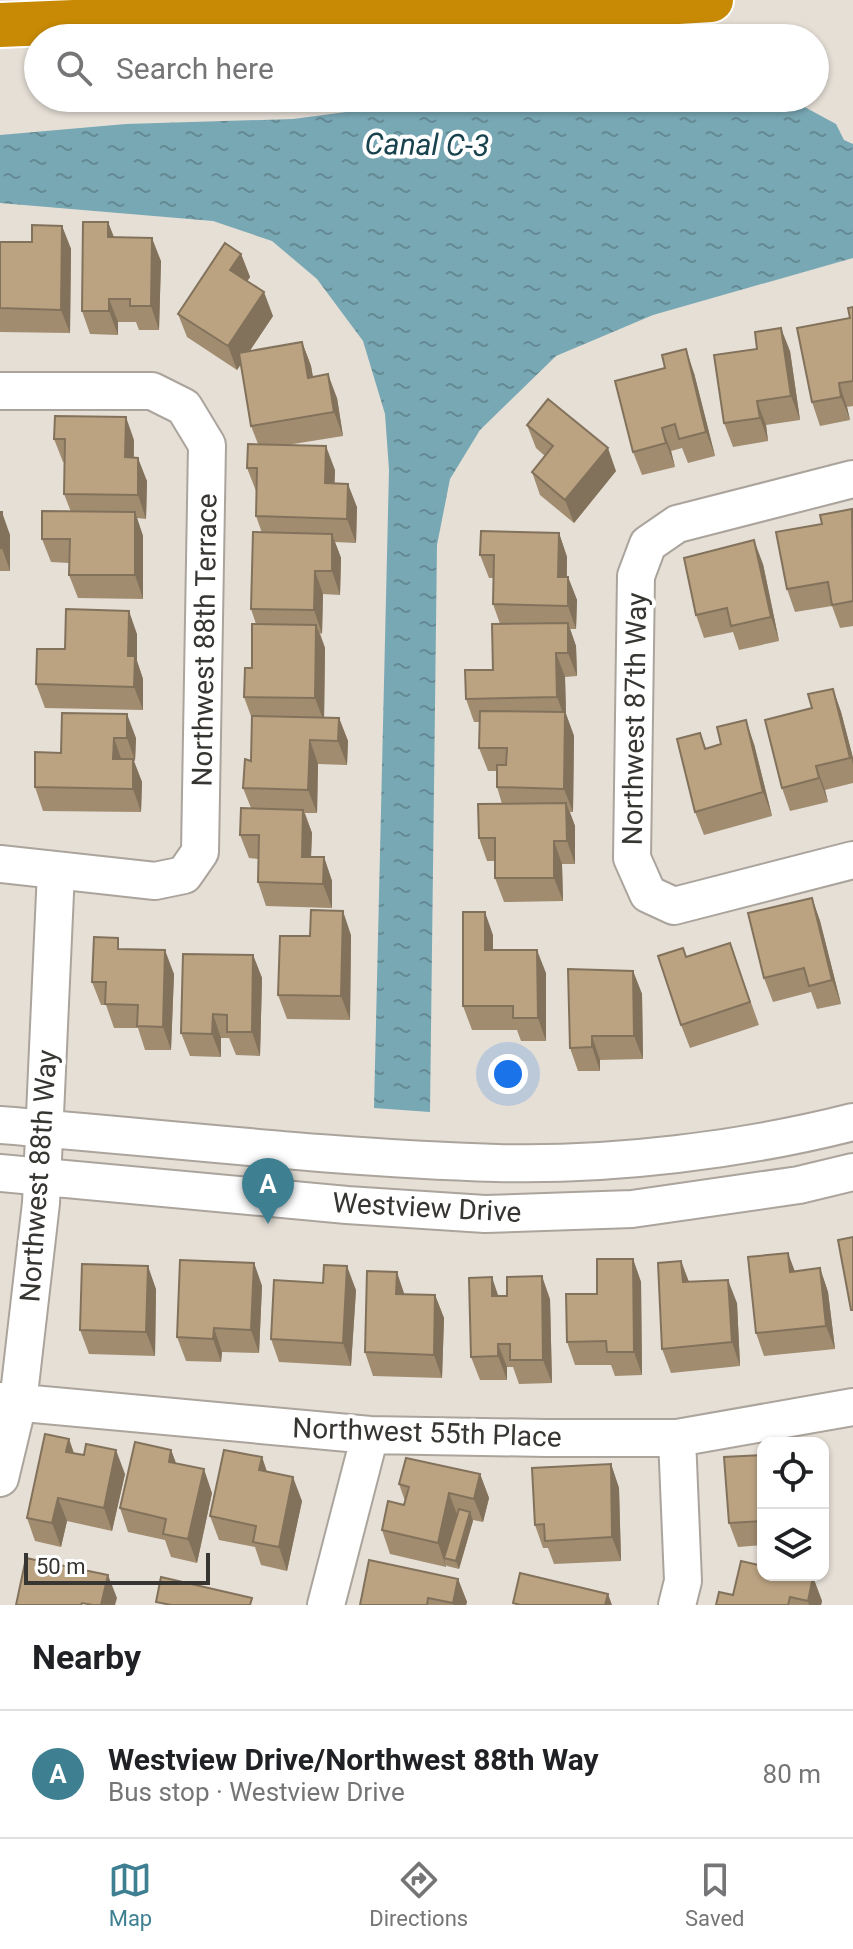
<!DOCTYPE html>
<html lang="en">
<head>
<meta charset="utf-8">
<style>
	:root { --surface:#fff; --page:#f6f6f6; --text:#202124; --muted:#757577; --line:#e0e0e0; --accent:#3e8091 }
	body { margin:0; font-family:Roboto,sans-serif; background:var(--page); color:var(--text) }
	.controls { position:absolute; right:24px; bottom:24px; display:grid; overflow:hidden; border-radius:16px; box-shadow:0 2px 6px #0004 }
	.controls button { width:72px; height:72px; display:grid; place-items:center; padding:0; border:0; border-bottom:2px solid var(--line); background:var(--surface); color:var(--text); font:40px sans-serif }
	.scale { position:absolute; left:24px; bottom:20px; width:186px; box-sizing:border-box; padding-left:8px; border:4px solid #373531; border-top:0; font-size:22px; line-height:28px; white-space:nowrap; color:#373531; -webkit-text-stroke:6px #fff; paint-order:stroke }
	.you { position:absolute; left:508px; top:1074px; width:28px; height:28px; margin:-20px; border:6px solid #fff; border-radius:50%; background:#1a73e8; box-shadow:0 0 0 12px #1a73e833 }
	.badge { display:grid; place-items:center; width:52px; height:52px; border-radius:50%; background:var(--accent); color:#fff; font-size:26px; font-weight:700 }
	.pin { position:absolute; translate:-50% -66px; filter:drop-shadow(0 2px 4px #0008) }
	.pin::after { content:''; position:absolute; top:42px; width:28px; height:24px; background:inherit; clip-path:polygon(0 0,100% 0,50% 100%) }
	.list { margin:0; padding:0; list-style:none }
	h2 { display:flex; justify-content:space-between; align-items:center; height:104px; margin:0; padding:0 32px; font-size:34px }
	h2 small { font-size:26px; font-weight:400; color:var(--muted) }
	.list li { display:grid; grid-template-columns:52px 1fr auto; gap:24px; align-items:center; box-sizing:border-box; height:128px; padding:0 32px; border-top:2px solid var(--line) }
	.list b { display:block; font-size:30px; white-space:nowrap }
	.list p { margin:0; font-size:26px; white-space:nowrap; color:var(--muted) }
	.list em { font-size:26px; font-style:normal; color:var(--muted) }
	.icon { flex:none; width:44px; height:44px; fill:none; stroke:currentColor; stroke-width:2; stroke-linecap:round; stroke-linejoin:round }
	.map { position:relative; flex:none; width:853px; height:1605px; overflow:hidden }
	.search { position:absolute; background:var(--surface); box-shadow:0 2px 6px #0004; left:24px; right:24px; top:24px; height:88px; display:flex; align-items:center; gap:20px; box-sizing:border-box; padding:0 28px; border-radius:44px; color:var(--muted); font-size:30px }
	.sheet { height:232px; background:var(--surface) }
	nav { display:flex; justify-content:space-around; align-items:center; box-sizing:border-box; height:112px; border-top:2px solid var(--line); background:var(--surface); font-size:22px; color:var(--muted) }
	nav a { display:grid; justify-items:center; gap:4px }
	nav .on { color:var(--accent) }
	.map>svg:first-child { display:block }
	.water { fill:url(#water-ripples) }
	.lines { fill:none; stroke-linecap:round; stroke-linejoin:round }
	.minor-casing { stroke:#aaa49c; stroke-width:40 }
	.highway-casing { stroke:#fff; stroke-width:48 }
	.minor { stroke:#fff; stroke-width:36 }
	.highway { stroke:#c88a05; stroke-width:44 }
	.wall { fill:#a18c70 }
	.shaded-wall { fill:#83725b }
	.building { fill:#bba382; stroke:#83725b; stroke-width:2 }
	.labels { text-anchor:middle; stroke-width:8; stroke-linejoin:round; paint-order:stroke }
	.street-label { font-size:28px; fill:#373531; stroke:#fff }
	.water-label { font-size:30px; font-style:italic; fill:#18434e; stroke:#fff }
</style>
</head>
<body>
<div class="map">
<svg width="853" height="1605" viewBox="0 0 853 1605">
	<defs>
		<pattern id="water-ripples" width="26" height="14" patternUnits="userSpaceOnUse" patternTransform="scale(2)"><rect width="26" height="14" fill="#79a8b5"/><path d="M2 4q2-2 4 0t4 0M15 11q2-2 4 0t4 0" fill="none" stroke="#648a94"/></pattern>
	</defs>
	<rect width="100%" height="100%" fill="#e5dfd6"/>
	<path class="water" d="M 452,98 L 788,98 L 836,124 L 844,140 L 853,144 L 853,258 L 653,315 L 556,356 L 480,430 L 450,479 L 437,545 L 430,1112 L 374,1108 L 389,470 L 385,414 L 363,341 L 317,279 L 272,241 L 213,221 L 0,203 L 0,135 L 126,124 L 293,119 Z"/>
	<g class="lines">
		<g class="minor-casing">
			<path id="minor" d="M 0,391 L 152,391 L 184,407 L 207,445 L 200,852 L 184,875 L 155,881 L 0,864
				M 853,479 L 677,524 L 648,544 L 636,576 L 632,858 L 648,894 L 674,906 L 853,860
				M 0,1125 C 165,1138 331,1158 497,1163 C 611,1166 743,1150 853,1122
				M 0,1173 L 347,1205 L 485,1214 L 632,1209 L 799,1185 L 853,1172
				M 0,1401 L 370,1435 L 546,1438 L 677,1438 L 853,1407
				M 677,1438 L 683,1581 L 677,1605
				M 0,1478 L 18,1403 L 41,1203 L 56,871
				M 326,1605 L 370,1435"/>
		</g>
		<g class="highway-casing">
			<path id="highway" d="M 0,25 L 270,14 L 447,16 L 711,0"/>
		</g>
		<use href="#minor" class="minor"/>
		<use href="#highway" class="highway"/>
	</g>
	<path class="wall" d="M 108,222 L 114,237 L 161,261 L 159,330 L 139,330 L 136,322 L 118,322 L 118,335 L 90,334 L 82,311 Z
		M 62,226 L 71,249 L 70,333 L 0,332 L 0,242 L 32,242 Z
		M 241,254 L 250,277 L 247,281 L 273,316 L 249,352 L 302,342 L 311,366 L 313,377 L 337,398 L 343,436 L 287,445 L 335,470 L 334,483 L 357,507 L 356,543 L 335,542 L 341,558 L 340,595 L 323,594 L 322,634 L 320,633 L 325,648 L 324,718 L 339,718 L 348,741 L 347,765 L 318,764 L 317,813 L 305,813 L 312,833 L 311,857 L 324,857 L 332,881 L 332,908 L 266,906 L 258,882 L 258,859 L 249,858 L 240,835 L 251,808 L 243,788 L 251,761 L 252,719 L 244,697 L 252,668 L 256,624 L 251,609 L 262,533 L 256,516 L 256,491 L 247,468 L 258,444 L 251,426 L 241,364 L 237,370 L 187,337 L 178,314 Z
		M 853,307 L 853,406 L 847,407 L 850,420 L 820,426 L 812,402 L 850,318 Z
		M 790,351 L 800,420 L 766,425 L 768,441 L 733,447 L 724,423 Z
		M 694,373 L 715,456 L 688,463 L 682,448 L 671,451 L 675,467 L 642,475 L 633,452 Z
		M 527,425 L 616,471 L 574,523 L 540,495 L 532,472 L 545,456 L 536,448 Z
		M 54,439 L 134,440 L 134,458 L 147,481 L 146,519 L 137,518 L 143,536 L 143,599 L 78,598 L 69,575 L 69,563 L 51,562 L 42,539 L 71,512 L 64,494 L 64,462 L 63,462 Z
		M 0,512 L 10,535 L 10,571 L 0,571 Z
		M 853,512 L 853,626 L 840,628 L 832,606 L 795,612 L 787,589 L 822,524 Z
		M 559,533 L 567,557 L 567,577 L 568,577 L 577,600 L 576,629 L 570,629 L 576,646 L 577,676 L 565,677 L 566,714 L 574,736 L 573,812 L 570,812 L 575,826 L 575,864 L 562,864 L 563,901 L 504,902 L 495,878 L 495,861 L 487,861 L 479,838 L 502,804 L 497,787 L 497,771 L 488,771 L 479,748 L 480,722 L 474,722 L 466,699 L 493,670 L 500,624 L 493,604 L 494,578 L 489,578 L 480,555 Z
		M 763,564 L 779,641 L 739,650 L 733,632 L 704,638 L 696,615 Z
		M 137,634 L 137,661 L 143,679 L 143,710 L 45,708 L 36,684 L 65,649 Z
		M 833,689 L 841,712 L 853,758 L 853,783 L 825,790 L 828,802 L 790,811 L 782,788 L 812,708 Z
		M 62,713 L 136,738 L 135,761 L 134,761 L 142,782 L 141,812 L 43,811 L 35,787 L 61,753 Z
		M 700,733 L 706,748 L 754,744 L 772,816 L 704,835 L 695,812 Z
		M 812,898 L 820,921 L 841,1004 L 817,1009 L 811,992 L 773,1002 L 764,978 Z
		M 351,935 L 350,1020 L 287,1019 L 278,995 L 310,936 Z
		M 493,935 L 493,950 L 546,973 L 546,1041 L 521,1041 L 517,1030 L 472,1030 L 463,1006 Z
		M 730,943 L 759,1025 L 690,1048 L 681,1025 L 686,957 Z
		M 122,949 L 174,974 L 171,1050 L 145,1050 L 138,1028 L 114,1028 L 106,1005 L 101,1005 L 92,982 Z
		M 253,955 L 262,978 L 260,1056 L 236,1055 L 229,1038 L 221,1038 L 221,1057 L 190,1056 L 181,1033 Z
		M 633,971 L 642,994 L 643,1059 L 600,1060 L 600,1071 L 578,1071 L 570,1048 Z
		M 633,1259 L 641,1282 L 642,1375 L 615,1376 L 611,1365 L 575,1365 L 567,1342 L 597,1294 Z
		M 681,1261 L 689,1282 L 737,1303 L 740,1366 L 671,1373 L 662,1349 Z
		M 254,1263 L 262,1286 L 259,1353 L 222,1352 L 221,1362 L 186,1361 L 177,1337 Z
		M 820,1268 L 828,1292 L 835,1349 L 764,1356 L 756,1333 L 795,1271 Z
		M 156,1289 L 155,1356 L 89,1354 L 80,1330 Z
		M 356,1290 L 351,1366 L 279,1362 L 271,1339 Z
		M 405,1294 L 435,1295 L 444,1318 L 442,1378 L 373,1376 L 365,1352 Z
		M 499,1296 L 550,1299 L 552,1383 L 519,1384 L 513,1367 L 507,1367 L 507,1380 L 480,1380 L 471,1357 Z
		M 69,1439 L 74,1453 L 84,1455 L 125,1474 L 112,1531 L 67,1521 L 61,1547 L 35,1541 L 27,1518 Z
		M 171,1450 L 176,1463 L 212,1493 L 197,1563 L 171,1557 L 165,1540 L 128,1532 L 120,1508 Z
		M 763,1455 L 763,1545 L 738,1547 L 729,1523 Z
		M 262,1457 L 267,1472 L 302,1501 L 287,1571 L 261,1565 L 255,1547 L 219,1540 L 210,1516 Z
		M 611,1464 L 619,1488 L 621,1561 L 554,1564 L 548,1548 L 543,1548 L 535,1525 Z
		M 480,1474 L 489,1498 L 483,1522 L 473,1520 L 459,1569 L 447,1566 L 447,1564 L 446,1567 L 390,1554 L 382,1530 L 404,1505 L 405,1501 L 399,1484 Z
		M 813,1577 L 822,1601 L 821,1605 L 716,1605 L 733,1595 Z
		M 458,1579 L 467,1602 L 466,1605 L 360,1605 Z"/>
	<path class="shaded-wall" d="M 108,222 L 117,246 L 108,237 Z
		M 62,226 L 71,249 L 70,333 L 61,310 Z
		M 152,238 L 161,261 L 159,330 L 151,306 Z
		M 241,254 L 250,277 L 239,294 L 230,270 Z
		M 264,292 L 273,316 L 237,370 L 228,346 Z
		M 109,299 L 118,322 L 118,335 L 109,311 Z
		M 781,328 L 790,351 L 800,420 L 791,396 Z
		M 302,342 L 311,366 L 317,401 L 308,378 Z
		M 686,349 L 694,373 L 715,456 L 706,432 Z
		M 328,374 L 337,398 L 343,436 L 334,412 Z
		M 839,383 L 847,407 L 850,420 L 841,397 Z
		M 757,401 L 766,425 L 768,441 L 760,418 Z
		M 126,417 L 134,440 L 133,481 L 125,457 Z
		M 662,428 L 671,451 L 675,467 L 666,443 Z
		M 326,446 L 335,470 L 334,506 L 325,483 Z
		M 608,448 L 616,471 L 574,523 L 565,500 Z
		M 138,458 L 147,481 L 146,519 L 138,495 Z
		M 348,484 L 357,507 L 356,543 L 347,519 Z
		M 2,512 L 10,535 L 10,571 L 2,548 Z
		M 135,512 L 143,536 L 143,599 L 135,575 Z
		M 559,533 L 567,557 L 566,600 L 558,577 Z
		M 332,534 L 341,558 L 340,595 L 332,571 Z
		M 754,540 L 763,564 L 779,641 L 771,617 Z
		M 315,571 L 323,594 L 322,634 L 314,610 Z
		M 568,577 L 577,600 L 576,629 L 568,606 Z
		M 129,611 L 137,634 L 137,661 L 143,679 L 143,710 L 134,687 L 128,656 Z
		M 568,623 L 576,646 L 577,676 L 568,653 Z
		M 316,625 L 325,648 L 324,722 L 315,698 Z
		M 556,653 L 565,677 L 566,714 L 574,736 L 573,812 L 564,789 L 565,719 L 557,697 Z
		M 833,689 L 841,712 L 853,758 L 853,765 Z
		M 127,714 L 136,738 L 135,761 L 127,738 Z
		M 339,718 L 348,741 L 347,765 L 338,741 Z
		M 746,720 L 754,744 L 772,816 L 763,792 Z
		M 114,738 L 122,761 L 113,759 Z
		M 310,740 L 318,764 L 317,813 L 308,790 Z
		M 133,759 L 142,782 L 141,812 L 133,789 Z
		M 816,766 L 825,790 L 828,802 L 819,778 Z
		M 566,803 L 575,826 L 575,864 L 567,841 Z
		M 303,810 L 312,833 L 310,880 L 302,857 Z
		M 554,841 L 562,864 L 563,901 L 554,878 Z
		M 324,857 L 332,881 L 332,908 L 323,884 Z
		M 812,898 L 820,921 L 841,1004 L 832,980 Z
		M 343,911 L 351,935 L 350,1020 L 341,996 Z
		M 485,912 L 493,935 L 493,974 L 485,950 Z
		M 165,950 L 174,974 L 171,1050 L 163,1027 Z
		M 537,950 L 546,973 L 546,1041 L 538,1018 Z
		M 253,955 L 262,978 L 260,1056 L 252,1032 Z
		M 633,971 L 642,994 L 643,1059 L 634,1036 Z
		M 213,1014 L 221,1038 L 221,1057 L 212,1034 Z
		M 592,1036 L 600,1060 L 600,1071 L 592,1047 Z
		M 788,1253 L 797,1277 L 790,1272 Z
		M 633,1259 L 641,1282 L 642,1375 L 634,1352 Z
		M 681,1261 L 690,1285 L 683,1282 Z
		M 254,1263 L 262,1286 L 259,1353 L 251,1330 Z
		M 148,1266 L 156,1289 L 155,1356 L 146,1332 Z
		M 347,1266 L 356,1290 L 351,1366 L 343,1343 Z
		M 820,1268 L 828,1292 L 835,1349 L 826,1326 Z
		M 397,1272 L 405,1296 L 396,1294 Z
		M 542,1276 L 550,1299 L 552,1383 L 543,1360 Z
		M 492,1277 L 500,1301 L 492,1296 Z
		M 728,1280 L 737,1303 L 740,1366 L 732,1342 Z
		M 435,1295 L 444,1318 L 442,1378 L 434,1355 Z
		M 214,1328 L 222,1352 L 221,1362 L 213,1339 Z
		M 498,1344 L 507,1367 L 507,1380 L 498,1356 Z
		M 69,1439 L 77,1463 L 66,1452 Z
		M 116,1450 L 125,1474 L 112,1531 L 104,1508 Z
		M 171,1450 L 180,1474 L 169,1462 Z
		M 262,1457 L 270,1481 L 259,1470 Z
		M 611,1464 L 619,1488 L 621,1561 L 612,1537 Z
		M 204,1469 L 212,1493 L 197,1563 L 188,1539 Z
		M 480,1474 L 489,1498 L 483,1522 L 474,1499 Z
		M 293,1477 L 302,1501 L 287,1571 L 279,1547 Z
		M 449,1493 L 458,1517 L 444,1558 L 446,1567 L 438,1543 Z
		M 58,1498 L 67,1521 L 61,1547 L 52,1523 Z
		M 470,1512 L 473,1521 L 459,1569 L 456,1561 Z
		M 108,1575 L 117,1598 L 115,1605 L 101,1605 Z
		M 813,1577 L 822,1601 L 821,1605 L 809,1605 L 808,1601 Z
		M 458,1579 L 467,1602 L 466,1605 L 454,1605 L 453,1603 Z
		M 608,1594 L 612,1605 L 605,1605 Z"/>
	<path class="building" d="M 83,222 L 108,222 L 108,237 L 152,238 L 151,306 L 130,306 L 130,299 L 109,299 L 109,311 L 82,311 Z
		M 32,225 L 62,226 L 61,310 L 0,308 L 0,242 L 32,242 Z
		M 225,243 L 241,254 L 230,270 L 264,292 L 228,346 L 178,314 Z
		M 853,307 L 853,381 L 839,383 L 841,397 L 812,402 L 797,328 L 850,318 L 848,308 Z
		M 781,328 L 791,396 L 757,401 L 760,418 L 724,423 L 714,355 L 757,349 L 755,332 Z
		M 302,342 L 308,378 L 328,374 L 334,412 L 251,426 L 239,353 Z
		M 686,349 L 706,432 L 679,439 L 675,424 L 662,428 L 666,443 L 633,452 L 615,381 L 665,368 L 662,355 Z
		M 548,399 L 608,448 L 565,500 L 532,472 L 553,446 L 527,425 Z
		M 55,416 L 126,417 L 125,457 L 138,458 L 138,495 L 64,494 L 65,439 L 54,439 Z
		M 248,444 L 326,446 L 325,483 L 348,484 L 347,519 L 256,516 L 257,468 L 247,468 Z
		M 852,509 L 853,601 L 832,605 L 828,582 L 787,589 L 776,532 L 822,524 L 820,515 Z
		M 42,511 L 135,512 L 135,575 L 69,575 L 70,539 L 42,539 Z
		M 0,512 L 2,512 L 2,548 L 0,548 Z
		M 481,531 L 559,533 L 558,577 L 568,577 L 568,606 L 493,604 L 494,555 L 480,555 Z
		M 253,532 L 332,534 L 332,571 L 315,571 L 314,610 L 251,609 Z
		M 754,540 L 771,617 L 731,626 L 727,608 L 696,615 L 684,558 Z
		M 66,609 L 129,611 L 128,656 L 135,656 L 134,687 L 36,684 L 37,649 L 65,649 Z
		M 568,623 L 568,653 L 556,653 L 557,697 L 466,699 L 465,670 L 493,670 L 492,624 Z
		M 252,624 L 316,625 L 315,698 L 244,697 L 245,668 L 252,668 Z
		M 833,689 L 850,758 L 816,766 L 819,778 L 782,788 L 765,720 L 812,708 L 808,694 Z
		M 480,711 L 565,712 L 564,789 L 497,787 L 497,765 L 506,765 L 507,748 L 479,748 Z
		M 62,713 L 127,714 L 127,738 L 114,738 L 113,759 L 133,759 L 133,789 L 35,787 L 35,752 L 61,753 Z
		M 252,716 L 339,718 L 338,741 L 310,740 L 308,790 L 243,788 L 245,759 L 251,761 Z
		M 746,720 L 763,792 L 695,812 L 677,739 L 700,733 L 705,749 L 721,744 L 717,727 Z
		M 566,803 L 567,841 L 554,841 L 554,878 L 495,878 L 495,838 L 479,838 L 478,804 Z
		M 241,808 L 303,810 L 302,857 L 324,857 L 323,884 L 258,882 L 259,835 L 240,835 Z
		M 812,898 L 832,980 L 809,986 L 804,968 L 764,978 L 748,913 Z
		M 311,910 L 343,911 L 341,996 L 278,995 L 280,936 L 310,936 Z
		M 463,912 L 485,912 L 485,950 L 537,950 L 538,1018 L 513,1018 L 513,1006 L 463,1006 Z
		M 94,937 L 118,938 L 118,949 L 165,950 L 163,1027 L 137,1026 L 138,1005 L 105,1004 L 106,982 L 92,982 Z
		M 730,943 L 750,1002 L 681,1025 L 658,956 L 683,948 L 686,957 Z
		M 183,954 L 253,955 L 252,1032 L 227,1032 L 227,1015 L 213,1014 L 212,1034 L 181,1033 Z
		M 568,969 L 633,971 L 634,1036 L 592,1036 L 592,1047 L 570,1048 Z
		M 853,1237 L 853,1310 L 851,1310 L 838,1240 Z
		M 788,1253 L 790,1272 L 820,1268 L 826,1326 L 756,1333 L 748,1257 Z
		M 597,1259 L 633,1259 L 634,1352 L 607,1352 L 606,1341 L 567,1342 L 566,1294 L 597,1294 Z
		M 180,1260 L 254,1263 L 251,1330 L 214,1328 L 213,1339 L 177,1337 Z
		M 681,1261 L 683,1282 L 728,1280 L 732,1342 L 662,1349 L 658,1263 Z
		M 82,1264 L 148,1266 L 146,1332 L 80,1330 Z
		M 324,1265 L 347,1266 L 343,1343 L 271,1339 L 274,1280 L 323,1283 Z
		M 367,1271 L 397,1272 L 396,1294 L 435,1295 L 434,1355 L 365,1352 Z
		M 542,1276 L 543,1360 L 510,1360 L 510,1344 L 498,1344 L 498,1356 L 471,1357 L 469,1278 L 492,1277 L 492,1296 L 507,1296 L 507,1277 Z
		M 45,1434 L 69,1439 L 66,1452 L 84,1455 L 86,1444 L 116,1450 L 104,1508 L 58,1498 L 52,1523 L 27,1518 Z
		M 135,1442 L 171,1450 L 169,1462 L 204,1469 L 188,1539 L 163,1534 L 166,1519 L 120,1508 Z
		M 224,1450 L 262,1457 L 259,1470 L 293,1477 L 279,1547 L 253,1542 L 256,1526 L 210,1516 Z
		M 763,1455 L 763,1521 L 729,1523 L 724,1457 Z
		M 406,1458 L 480,1474 L 474,1499 L 449,1493 L 438,1543 L 382,1530 L 388,1501 L 404,1505 L 409,1487 L 399,1484 Z
		M 611,1464 L 612,1537 L 545,1541 L 544,1524 L 535,1525 L 532,1468 Z
		M 459,1509 L 470,1512 L 456,1561 L 444,1558 Z
		M 26,1558 L 108,1575 L 101,1605 L 93,1605 L 82,1603 L 81,1605 L 16,1605 Z
		M 369,1560 L 458,1579 L 453,1603 L 428,1598 L 427,1605 L 360,1605 Z
		M 741,1561 L 763,1566 L 763,1575 L 803,1575 L 813,1577 L 808,1601 L 790,1597 L 788,1605 L 716,1605 L 719,1592 L 733,1595 Z
		M 520,1573 L 608,1594 L 605,1605 L 520,1605 L 513,1603 Z
		M 161,1577 L 252,1598 L 250,1605 L 171,1605 L 156,1602 Z"/>
	<g class="labels">
		<g class="street-label">
			<text transform="translate(204 640) rotate(-89)" y="10">Northwest 88th Terrace</text>
			<text transform="translate(634 719) rotate(-89)" y="10">Northwest 87th Way</text>
			<text transform="translate(38 1176) rotate(-86)" y="10">Northwest 88th Way</text>
			<text transform="translate(427 1207) rotate(3)" y="10">Westview Drive</text>
			<text transform="translate(427 1432) rotate(2)" y="10">Northwest 55th Place</text>
		</g>
		<g class="water-label">
			<text transform="translate(427 145) rotate(1)" y="10">Canal C-3</text>
		</g>
	</g>
</svg>
<div class="controls">
<button><svg class="icon" aria-label="locate" viewBox="0 0 24 24"><circle cx="12" cy="12" r="6"/><path d="M12 2v4M12 18v4M2 12h4M18 12h4"/></svg></button>
<button><svg class="icon" aria-label="layers" viewBox="0 0 24 24"><path d="M12 4l9 5-9 5-9-5zM3 14l9 5 9-5"/></svg></button>
</div>
<div class="scale">50 m</div>
<div class="you"></div>
<div class="pin badge" style="left:268px;top:1224px">A</div>
<div class="search"><svg class="icon" aria-label="search" viewBox="0 0 24 24"><circle cx="10" cy="10" r="6"/><path d="M15 15l6 6"/></svg>Search here</div>
</div>
<section class="sheet">
<h2>Nearby<small></small></h2>
<ul class="list">
<li><span class="badge">A</span><div><b>Westview Drive/Northwest 88th Way</b><p>Bus stop · Westview Drive</p></div><em>80 m</em></li>
</ul>
</section>
<nav>
<a class="on"><svg class="icon" aria-label="map" viewBox="0 0 24 24"><path d="M3 6l6-2 6 2 6-2v14l-6 2-6-2-6 2zM9 4v14M15 6v14"/></svg>Map</a>
<a><svg class="icon" aria-label="directions" viewBox="0 0 24 24"><path d="M12 3l9 9-9 9-9-9zM9 14v-3h6M13 9l2 2-2 2"/></svg>Directions</a>
<a><svg class="icon" aria-label="saved" viewBox="0 0 24 24"><path d="M7 4h10v16l-5-4-5 4z"/></svg>Saved</a>
</nav>
</body>
</html>
